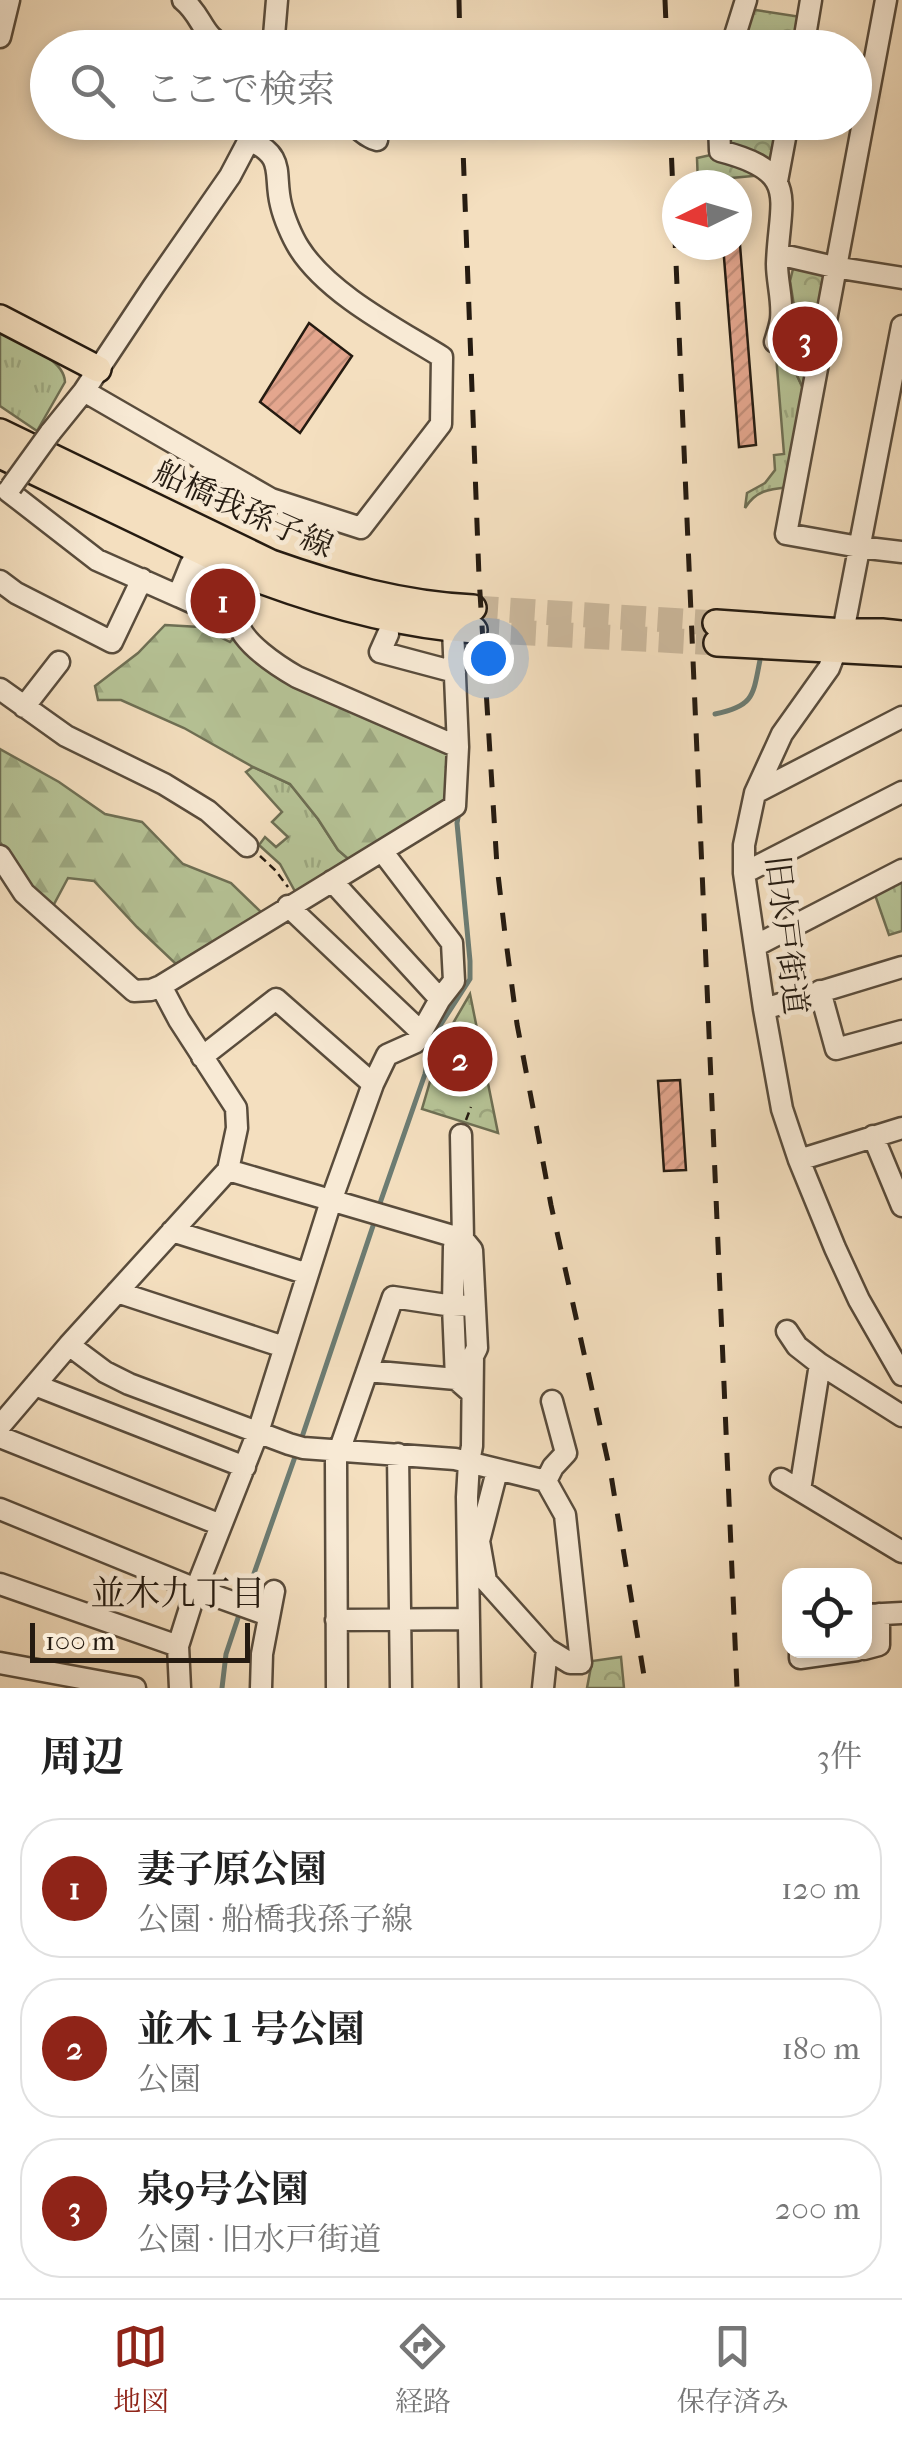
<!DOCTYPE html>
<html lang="ja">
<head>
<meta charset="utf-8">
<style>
	:root { --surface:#fff; --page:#f2f2f2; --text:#222; --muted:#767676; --line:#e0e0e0; --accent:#8f2418 }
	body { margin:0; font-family:"IM FELL French Canon","Noto Serif JP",serif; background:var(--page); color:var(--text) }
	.controls { position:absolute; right:30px; bottom:30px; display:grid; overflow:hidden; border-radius:20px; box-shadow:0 5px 15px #0003 }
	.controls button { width:90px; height:90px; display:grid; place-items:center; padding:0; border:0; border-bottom:2px solid var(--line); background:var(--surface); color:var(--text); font:50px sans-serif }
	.compass { position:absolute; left:662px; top:170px; width:90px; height:90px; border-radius:50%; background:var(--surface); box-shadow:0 5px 15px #0003; rotate:265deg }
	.scale { position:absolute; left:30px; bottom:25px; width:220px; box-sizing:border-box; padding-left:10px; border:5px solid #251b11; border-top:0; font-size:28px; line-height:35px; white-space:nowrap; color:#251b11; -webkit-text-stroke:8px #f8ead5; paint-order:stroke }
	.you { position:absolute; left:488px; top:658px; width:35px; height:35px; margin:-25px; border:8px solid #fff; border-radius:50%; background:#1a73e8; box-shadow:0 0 0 15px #1a73e833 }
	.badge { display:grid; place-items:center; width:65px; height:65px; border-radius:50%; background:var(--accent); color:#fff; font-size:32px; font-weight:700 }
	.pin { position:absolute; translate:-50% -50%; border:5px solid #fff; box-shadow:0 2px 10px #0006 }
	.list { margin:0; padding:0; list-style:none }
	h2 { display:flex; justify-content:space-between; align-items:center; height:130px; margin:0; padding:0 40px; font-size:42px }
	h2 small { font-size:32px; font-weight:400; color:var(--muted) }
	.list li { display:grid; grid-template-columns:65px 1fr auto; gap:30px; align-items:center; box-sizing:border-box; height:140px; margin:0 20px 20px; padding:0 20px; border:2px solid var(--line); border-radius:40px }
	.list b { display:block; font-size:38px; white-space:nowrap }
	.list p { margin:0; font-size:32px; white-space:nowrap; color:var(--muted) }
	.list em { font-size:32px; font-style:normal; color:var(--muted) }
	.icon { flex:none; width:55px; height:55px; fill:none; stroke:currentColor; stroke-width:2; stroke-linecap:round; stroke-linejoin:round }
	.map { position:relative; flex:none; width:902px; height:1688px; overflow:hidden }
	.search { position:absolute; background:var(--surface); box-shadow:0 5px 15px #0003; left:30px; right:30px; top:30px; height:110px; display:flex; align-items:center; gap:25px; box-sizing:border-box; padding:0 35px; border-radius:55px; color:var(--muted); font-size:38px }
	.sheet { height:610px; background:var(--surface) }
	nav { display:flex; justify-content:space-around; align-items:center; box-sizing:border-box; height:140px; border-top:2px solid var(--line); background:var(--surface); font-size:28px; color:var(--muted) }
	nav a { display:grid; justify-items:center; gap:5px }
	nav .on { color:var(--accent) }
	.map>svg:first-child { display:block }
	.grass { fill:url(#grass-tufts); stroke:#6e6f54; stroke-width:2.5 }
	.forest { fill:url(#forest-firs); stroke:#6e6f54; stroke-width:2.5 }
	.park { fill:url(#park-crowns); stroke:#6e6f54; stroke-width:2.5 }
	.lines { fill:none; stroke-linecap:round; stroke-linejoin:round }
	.stream { stroke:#6c7c73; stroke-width:5 }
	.building { fill:url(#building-hatch); stroke:#251b11; stroke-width:2.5 }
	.major-tunnel { stroke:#cbb89c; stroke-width:25; stroke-dasharray:25 12; stroke-linecap:butt }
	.minor-casing { stroke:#594c3c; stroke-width:25 }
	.major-casing { stroke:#251b11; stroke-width:30 }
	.path { stroke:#251b11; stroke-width:2.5; stroke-dasharray:8 5; stroke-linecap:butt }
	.minor { stroke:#f8ead5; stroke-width:20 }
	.major { stroke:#f4dfbf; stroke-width:25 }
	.rail { stroke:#251b11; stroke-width:5; stroke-dasharray:18 18; stroke-linecap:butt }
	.minor-bridge-casing { stroke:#594c3c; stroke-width:25; stroke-linecap:butt }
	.minor-bridge { stroke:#f8ead5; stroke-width:20 }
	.labels { text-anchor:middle; stroke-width:10; stroke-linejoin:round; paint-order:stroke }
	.street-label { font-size:32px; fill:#251b11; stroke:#f8ead5 }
	.neighbourhood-label { font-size:35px; fill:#251b11; stroke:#f8ead5 }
</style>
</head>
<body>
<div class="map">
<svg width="902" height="1688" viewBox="0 0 902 1688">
	<defs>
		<pattern id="grass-tufts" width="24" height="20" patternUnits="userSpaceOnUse" patternTransform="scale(2.5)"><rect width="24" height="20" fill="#b6c396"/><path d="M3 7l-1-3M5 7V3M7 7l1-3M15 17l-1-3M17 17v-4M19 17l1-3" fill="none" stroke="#9ca780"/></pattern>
		<pattern id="forest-firs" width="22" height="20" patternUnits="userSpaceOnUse" patternTransform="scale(2.5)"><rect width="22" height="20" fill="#b6c396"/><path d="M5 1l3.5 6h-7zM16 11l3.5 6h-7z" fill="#9ca780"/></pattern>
		<pattern id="park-crowns" width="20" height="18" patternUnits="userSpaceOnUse" patternTransform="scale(2.5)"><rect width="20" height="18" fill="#b6c396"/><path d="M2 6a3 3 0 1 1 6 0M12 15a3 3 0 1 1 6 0" fill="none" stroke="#9ca780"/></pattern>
		<pattern id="building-hatch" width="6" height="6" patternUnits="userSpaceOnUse" patternTransform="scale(2.5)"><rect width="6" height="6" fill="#e4a68e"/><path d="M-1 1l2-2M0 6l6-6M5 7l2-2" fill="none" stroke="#c38e79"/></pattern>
	</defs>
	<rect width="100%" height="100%" fill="#f4dfbf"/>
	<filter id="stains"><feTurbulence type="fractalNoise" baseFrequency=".002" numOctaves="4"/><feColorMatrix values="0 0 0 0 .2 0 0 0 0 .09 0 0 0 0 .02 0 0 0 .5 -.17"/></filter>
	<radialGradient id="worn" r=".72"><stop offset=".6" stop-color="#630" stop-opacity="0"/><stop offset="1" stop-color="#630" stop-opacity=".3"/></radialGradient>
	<path class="grass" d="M 796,318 L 790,360 L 806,395 L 789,487 C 770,489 756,490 745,508 L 747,493 L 765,483 L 775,470 L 774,455 L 784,454 L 776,355 L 771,351 L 774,345 L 789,333 Z
		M 0,333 C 20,344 64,357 65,382 L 37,431 L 0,406 Z
		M 253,767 L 290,784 L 318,819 L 338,850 L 353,863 L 297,895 L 280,864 L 259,845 L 265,837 L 276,847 L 288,837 L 272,822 L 282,812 L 246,772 Z"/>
	<path class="forest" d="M 165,625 L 200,627 L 230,642 L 239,633 L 248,646 L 451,750 L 447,805 L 353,863 L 338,850 L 318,819 L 290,784 L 253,767 L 184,728 L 121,700 L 98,700 L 95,686 L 138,653 Z
		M 0,749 L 59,782 L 105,814 L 142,822 L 183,864 L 231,883 L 262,913 L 178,966 L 137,927 L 94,881 L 68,878 L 53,906 L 28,886 L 0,842 Z"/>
	<path class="park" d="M 749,9 L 801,17 L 795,47 L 737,48 Z
		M 724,123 L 781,123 L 773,163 L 729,149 Z
		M 715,154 L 764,175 L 731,178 L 719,184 L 698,185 L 697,158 Z
		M 794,265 L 824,271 L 828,276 L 806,395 L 790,360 L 796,318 L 790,281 Z
		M 902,877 L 902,931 L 889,935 L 874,892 Z
		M 470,994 L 498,1133 L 422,1109 L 441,1044 Z
		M 621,1657 L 624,1688 L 587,1688 L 592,1661 Z"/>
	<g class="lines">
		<path class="stream" d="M 715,714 C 754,706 753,696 760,660
			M 379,1206 L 425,1074 L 432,1038 L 470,979 L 470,961 L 457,823 L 459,812
			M 300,1443 L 376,1217
			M 245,1599 L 296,1454
			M 222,1688 L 226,1654 L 241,1609"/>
	</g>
	<path class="building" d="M 723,245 L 740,245 L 756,445 L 739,447 Z
		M 309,323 L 352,356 L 300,433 L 260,402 Z
		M 680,1080 L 686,1170 L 664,1171 L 658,1081 Z"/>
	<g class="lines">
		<path class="major-tunnel" d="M 473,608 L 716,623
			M 474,630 L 717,643"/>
		<g class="minor-casing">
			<path id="minor" d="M 183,0 C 203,16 201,36 227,48
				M 886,0 L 786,534 L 859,547 L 902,552
				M 0,37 L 9,0
				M 273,48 L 277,0
				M 731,48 L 746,0
				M 803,48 L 811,0
				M 349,122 C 359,128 367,138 377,140
				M 719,122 L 720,151 C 802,172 779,199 777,264 C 777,282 783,301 781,319 C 780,327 777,335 775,342
				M 777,181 L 788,122
				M 778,254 L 834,267 L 902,278
				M 902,326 L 843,632 L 829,668 L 782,734 L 755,793 L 744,845 L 744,873 L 764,1009 L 782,1109 L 799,1160 L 835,1248 L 859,1300 L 902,1375
				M 84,391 L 271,499 L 361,528 L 441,424 L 442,357 C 397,329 328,294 299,248 C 292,237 284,218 281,205 C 273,173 287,157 249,140
				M 50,433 L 84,391 L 153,287 L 230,176 L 249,140 L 255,122
				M 8,491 L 97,560 L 178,596 L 191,564 L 239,586 C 238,597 235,610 237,620 C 241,642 278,666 297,677 L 458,747
				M 0,581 L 16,593 L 112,642 L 142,579
				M 178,596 L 209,610
				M 388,634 L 380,652 L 455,672
				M 0,689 L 66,736 L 164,784 L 208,811 L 247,846
				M 24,707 L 59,662
				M 755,793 L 902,717
				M 0,856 L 24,893 L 134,991 L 151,990 L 161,986 L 455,806 L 458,747 L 453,629
				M 744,873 L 902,792
				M 332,881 L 440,999
				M 288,906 L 421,1032
				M 755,946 L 902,870
				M 820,991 L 836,1049 L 902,1031
				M 764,1009 L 902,967
				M 202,1057 L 276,999 L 373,1084
				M 461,1135 L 463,1239 L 454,1247 L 453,1306 L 456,1379 L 472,1393
				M 873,1136 L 902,1206
				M 799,1160 L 902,1128
				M 228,1170 L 463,1239 L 472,1250 L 477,1348 L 473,1356 L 472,1446 L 469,1462 L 467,1497 L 470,1688
				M 172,1231 L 308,1274
				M 117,1292 L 284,1347
				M 787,1331 L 797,1346 L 820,1364
				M 69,1345 L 105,1372 L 129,1384 L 289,1444 L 303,1448 L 455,1459 L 546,1481 L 565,1515 L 581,1663 L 570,1663 L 547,1649 L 486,1581 L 479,1541 L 497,1471
				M 367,1371 L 456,1379
				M 35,1385 L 245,1467
				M 0,1426 L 69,1345 L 228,1170 L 237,1128 L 236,1108 L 179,1020 L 161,986
				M 0,1437 L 221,1525
				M 398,1454 L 401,1688
				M 781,1479 L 902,1552
				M 546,1481 L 553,1467 L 566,1453 L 552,1401
				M 800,1490 L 820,1364 L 902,1416
				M 0,1509 L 196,1589 L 268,1615
				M 0,1584 L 178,1646
				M 864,1615 L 902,1613
				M 336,1620 L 469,1619
				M 864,1649 L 879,1645 L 879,1614
				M 800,1650 L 800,1658 L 857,1650
				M 0,1663 L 135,1688
				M 180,1688 L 178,1646 L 196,1589 L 258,1432 L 331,1201 L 373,1084 L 387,1055 L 416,1042 L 440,999 L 454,981 L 452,943 L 382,851
				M 261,1688 L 262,1654 L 274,1591
				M 337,1688 L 336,1460 L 393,1297 L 453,1306 L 473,1305
				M 543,1688 L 547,1649"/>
		</g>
		<g class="major-casing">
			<path id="major" d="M 0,318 L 98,369
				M 0,432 L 271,563 C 336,586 404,605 473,608
				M 0,455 L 263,581 C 331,606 401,625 474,630
				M 716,623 L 843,632 L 882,632 L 902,634
				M 717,643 L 902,653"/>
		</g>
		<path class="path" d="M 260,856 L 275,870 L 288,887
			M 466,1120 L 471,1107"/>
		<use href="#minor" class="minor"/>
		<use href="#major" class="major"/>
		<path class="rail" d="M 459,0 L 460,48
			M 665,0 L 667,48
			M 462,122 L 479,577 L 497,866 L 505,934 L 517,1024 L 534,1113 L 551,1205 L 611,1475 L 646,1688
			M 670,122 L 737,1688"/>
		<g class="minor-bridge-casing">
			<path id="minor-bridge" d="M 11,487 L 50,433"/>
		</g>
		<use href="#minor-bridge" class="minor-bridge"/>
	</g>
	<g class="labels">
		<g class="street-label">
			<text transform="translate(244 509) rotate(24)" y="11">船橋我孫子線</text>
			<text transform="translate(787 935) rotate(83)" y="11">旧水戸街道</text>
		</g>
		<g class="neighbourhood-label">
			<text x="178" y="1605">並木九丁目</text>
		</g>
	</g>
	<rect width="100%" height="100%" filter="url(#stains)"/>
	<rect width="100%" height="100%" fill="url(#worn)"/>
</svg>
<div class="controls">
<button><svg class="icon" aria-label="locate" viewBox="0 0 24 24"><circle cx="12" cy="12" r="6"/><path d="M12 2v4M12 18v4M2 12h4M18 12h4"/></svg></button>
</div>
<svg class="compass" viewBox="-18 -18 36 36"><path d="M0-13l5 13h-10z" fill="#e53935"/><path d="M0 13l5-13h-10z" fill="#767676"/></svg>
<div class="scale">100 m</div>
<div class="you"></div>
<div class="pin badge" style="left:223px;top:601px">1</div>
<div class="pin badge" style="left:460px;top:1059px">2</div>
<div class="pin badge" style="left:805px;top:339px">3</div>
<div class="search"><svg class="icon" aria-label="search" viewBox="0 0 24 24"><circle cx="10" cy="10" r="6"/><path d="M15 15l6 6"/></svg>ここで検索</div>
</div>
<section class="sheet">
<h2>周辺<small>3件</small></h2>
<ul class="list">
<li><span class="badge">1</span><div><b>妻子原公園</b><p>公園 · 船橋我孫子線</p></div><em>120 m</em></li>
<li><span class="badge">2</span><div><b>並木１号公園</b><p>公園</p></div><em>180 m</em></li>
<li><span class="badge">3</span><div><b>泉9号公園</b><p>公園 · 旧水戸街道</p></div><em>200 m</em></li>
</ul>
</section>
<nav>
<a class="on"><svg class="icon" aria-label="map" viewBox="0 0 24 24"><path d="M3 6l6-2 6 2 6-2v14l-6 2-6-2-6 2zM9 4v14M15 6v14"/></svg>地図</a>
<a><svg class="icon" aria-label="directions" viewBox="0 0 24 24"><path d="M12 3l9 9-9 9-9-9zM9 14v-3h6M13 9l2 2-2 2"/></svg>経路</a>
<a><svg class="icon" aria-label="saved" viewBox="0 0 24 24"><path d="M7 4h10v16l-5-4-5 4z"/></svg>保存済み</a>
</nav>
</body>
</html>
